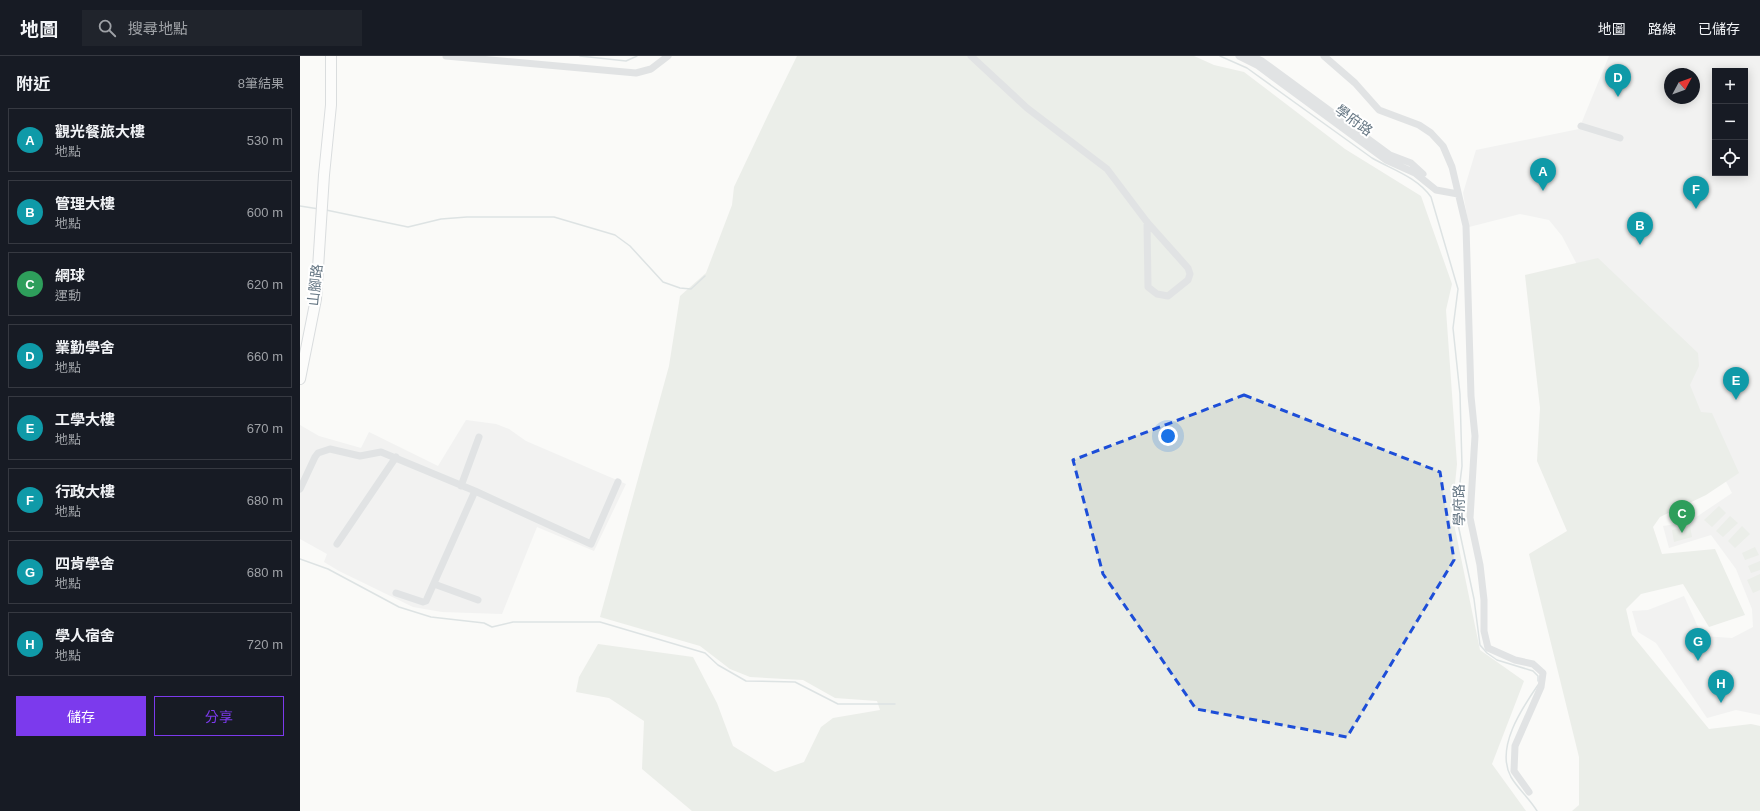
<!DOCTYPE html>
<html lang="zh-TW">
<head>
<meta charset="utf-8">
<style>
	:root { --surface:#171b24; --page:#20242c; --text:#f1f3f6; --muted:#9ea1a6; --line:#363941; --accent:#7c3aed }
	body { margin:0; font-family:Arial,"Noto Sans TC",sans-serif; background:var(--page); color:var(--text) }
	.controls { position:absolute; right:12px; top:12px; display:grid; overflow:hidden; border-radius:0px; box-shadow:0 2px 10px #0003 }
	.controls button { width:36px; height:36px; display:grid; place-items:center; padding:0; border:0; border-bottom:1px solid var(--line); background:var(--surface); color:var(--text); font:20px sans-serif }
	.compass { position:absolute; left:1364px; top:12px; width:36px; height:36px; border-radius:50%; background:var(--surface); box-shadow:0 2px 10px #0003; rotate:49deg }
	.you { position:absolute; left:868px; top:380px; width:14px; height:14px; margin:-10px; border:3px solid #fff; border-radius:50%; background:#1a73e8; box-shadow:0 0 0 6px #1a73e833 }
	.badge { display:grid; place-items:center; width:26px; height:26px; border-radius:50%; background:var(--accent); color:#fff; font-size:13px; font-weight:700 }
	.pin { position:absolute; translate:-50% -33px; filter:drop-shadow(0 1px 2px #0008) }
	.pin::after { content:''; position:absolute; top:21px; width:14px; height:12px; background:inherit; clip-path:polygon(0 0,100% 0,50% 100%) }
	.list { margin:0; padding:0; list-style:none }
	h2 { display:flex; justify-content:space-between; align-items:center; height:52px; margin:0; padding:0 16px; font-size:17px }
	h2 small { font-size:13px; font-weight:400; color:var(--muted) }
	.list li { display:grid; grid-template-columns:26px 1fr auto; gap:12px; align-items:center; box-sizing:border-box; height:64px; margin:0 8px 8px; padding:0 8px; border:1px solid var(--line); border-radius:0px }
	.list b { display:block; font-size:15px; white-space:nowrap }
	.list p { margin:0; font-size:13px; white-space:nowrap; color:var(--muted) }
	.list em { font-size:13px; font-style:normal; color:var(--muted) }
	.actions { display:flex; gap:8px; padding:12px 16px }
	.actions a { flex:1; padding:9px 0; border:1px solid var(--accent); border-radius:0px; text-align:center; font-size:14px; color:var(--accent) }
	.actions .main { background:var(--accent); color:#fff }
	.icon { flex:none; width:22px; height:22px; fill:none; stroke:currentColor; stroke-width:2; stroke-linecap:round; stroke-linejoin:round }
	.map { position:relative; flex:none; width:1460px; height:755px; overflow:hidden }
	header { display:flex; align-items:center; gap:24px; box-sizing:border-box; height:56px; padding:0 20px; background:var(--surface); border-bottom:1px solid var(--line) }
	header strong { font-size:19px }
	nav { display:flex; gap:22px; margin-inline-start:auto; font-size:14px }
	.search { width:280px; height:36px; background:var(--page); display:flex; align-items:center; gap:10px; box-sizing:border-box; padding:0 14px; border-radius:0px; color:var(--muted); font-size:15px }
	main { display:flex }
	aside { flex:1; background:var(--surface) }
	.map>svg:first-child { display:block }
	.built { fill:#e8e9e9; fill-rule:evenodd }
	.green { fill:#dadfd7 }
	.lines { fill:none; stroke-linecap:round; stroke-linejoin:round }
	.stream { stroke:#bbc7cb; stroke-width:1.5 }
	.secondary-casing { stroke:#b3babf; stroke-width:12 }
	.street { stroke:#c3c8cc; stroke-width:7 }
	.secondary { stroke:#fff; stroke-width:10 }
	.marked { fill:none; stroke:#1d4ed8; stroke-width:3; stroke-dasharray:8 5; stroke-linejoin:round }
	.labels { text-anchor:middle; stroke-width:4; stroke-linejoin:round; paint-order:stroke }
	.street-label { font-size:14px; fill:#657683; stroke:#fff }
</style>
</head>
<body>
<header>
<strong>地圖</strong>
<div class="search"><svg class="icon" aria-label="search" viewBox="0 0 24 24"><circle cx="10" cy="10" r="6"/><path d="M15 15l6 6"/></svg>搜尋地點</div>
<nav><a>地圖</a><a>路線</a><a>已儲存</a></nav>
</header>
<main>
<aside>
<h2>附近<small>8筆結果</small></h2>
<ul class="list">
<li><span class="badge" style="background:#0f9aa8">A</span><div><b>觀光餐旅大樓</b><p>地點</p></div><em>530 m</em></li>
<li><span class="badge" style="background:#0f9aa8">B</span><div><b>管理大樓</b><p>地點</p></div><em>600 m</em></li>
<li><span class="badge" style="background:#2e9e5b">C</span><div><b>網球</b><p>運動</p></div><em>620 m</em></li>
<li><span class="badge" style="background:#0f9aa8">D</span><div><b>業勤學舍</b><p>地點</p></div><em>660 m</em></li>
<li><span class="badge" style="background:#0f9aa8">E</span><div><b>工學大樓</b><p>地點</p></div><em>670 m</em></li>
<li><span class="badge" style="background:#0f9aa8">F</span><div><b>行政大樓</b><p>地點</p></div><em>680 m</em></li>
<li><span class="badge" style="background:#0f9aa8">G</span><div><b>四肯學舍</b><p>地點</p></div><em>680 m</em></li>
<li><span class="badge" style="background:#0f9aa8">H</span><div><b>學人宿舍</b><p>地點</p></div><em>720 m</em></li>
</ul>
<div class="actions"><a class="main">儲存</a><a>分享</a></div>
</aside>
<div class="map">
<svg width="1460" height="755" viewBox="0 0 1460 755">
	<rect width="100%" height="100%" fill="#fafaf8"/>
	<path class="built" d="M 1309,0 L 1460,0 L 1460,659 L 1436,654 L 1407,662 L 1356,587 L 1338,576 L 1332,555 L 1348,554 L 1384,540 L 1402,580 L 1432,582 L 1453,571 L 1452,553 L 1436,513 L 1411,479 L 1369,492 L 1363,470 L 1389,466 L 1432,437 L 1374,326 L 1292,237 L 1262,180 L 1249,164 L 1220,158 L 1169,171 L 1163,137 L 1176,94 L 1279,73 ZM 1415,15 L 1445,15 L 1445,117 L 1415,117 ZM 1370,18 L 1394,18 L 1394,42 L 1370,42 Z
		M 166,364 L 196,368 L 209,373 L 226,385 L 326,428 L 294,495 L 237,471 L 202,558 L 142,556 L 113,551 L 39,515 L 24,506 L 27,498 L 0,483 L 0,369 L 19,380 L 61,392 L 69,376 L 138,410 Z"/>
	<path class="green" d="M 497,0 L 894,0 L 914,9 L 944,16 L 1045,93 L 1121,140 L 1152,228 L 1146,254 L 1157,408 L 1152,458 L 1180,594 L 1224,625 L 1192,708 L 1226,755 L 392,755 L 342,713 L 344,665 L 309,642 L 276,636 L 279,621 L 298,588 L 393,601 L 417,647 L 433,690 L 475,716 L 504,706 L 521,671 L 533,662 L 580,654 L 577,645 L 535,642 L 503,624 L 450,621 L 430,613 L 400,590 L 300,561 L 369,310 L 380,240 L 406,217 L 432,149 L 434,131 L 468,59 Z
		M 1298,202 L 1398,297 L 1399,310 L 1390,329 L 1401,356 L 1412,357 L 1439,417 L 1406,439 L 1360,461 L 1353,471 L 1362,498 L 1415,493 L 1445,559 L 1409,571 L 1383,528 L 1341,538 L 1326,553 L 1332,579 L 1409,673 L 1451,668 L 1460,670 L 1460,755 L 1272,755 L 1279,749 L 1279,701 L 1229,498 L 1267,475 L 1237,405 L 1240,352 L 1225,219 Z
		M 1419,450 L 1426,457 L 1412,471 L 1404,464 Z
		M 1430,460 L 1438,467 L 1423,481 L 1416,475 Z
		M 1390,470 L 1392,481 L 1374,486 L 1372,474 Z
		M 1442,470 L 1450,478 L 1435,492 L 1428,485 Z
		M 1455,491 L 1459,499 L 1445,504 L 1442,497 Z
		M 1460,505 L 1460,514 L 1451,517 L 1448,510 Z
		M 1460,518 L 1460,534 L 1453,537 L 1447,524 Z"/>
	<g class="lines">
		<path class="stream" d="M 280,0 L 326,5 L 337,0
			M 920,0 L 947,12 L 1072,102 C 1093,114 1117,121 1131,141 L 1158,233 L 1153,272 L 1160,338 L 1162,410 L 1156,459 L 1174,543 L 1180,589 L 1187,597 L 1197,604 L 1233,615 L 1238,620 L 1238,625
			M 0,150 L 19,153
			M 26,154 L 108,171 L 141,163 L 167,161 L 254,161 L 315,179 L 330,190 L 363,226 L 380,232 L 391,233 L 405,220
			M 0,503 L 28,513 L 99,551 L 131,561 L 184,567 L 192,571 L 213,566 L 300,566 L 405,597 L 418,609 L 446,625 L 495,626 L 538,648 L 595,648
			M 1237,755 C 1230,743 1218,733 1211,721 C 1195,692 1222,652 1238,629"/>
		<g class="secondary-casing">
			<path id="secondary" d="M 0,323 L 16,243 L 24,119 L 31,49 L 31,0"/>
		</g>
		<path class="street" d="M 146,0 L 336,17 L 351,13 L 368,0
			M 671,0 L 727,52 L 807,113 L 847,166 L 888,212 L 890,218 L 888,224 L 868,240 L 857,238 L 848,231 L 847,166
			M 939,0 L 957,9 L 1086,104 L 1115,117 L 1136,134 L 1158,138
			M 951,0 L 962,5 L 1090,99 L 1111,107 L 1123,118
			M 1024,0 L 1055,27 L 1079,54 L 1119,69 L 1131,77 L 1143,90 L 1152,111 L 1166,170 L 1171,340 L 1175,380 L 1170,462 L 1180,509 L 1184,544 L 1184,575 L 1188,592 L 1215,604 L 1233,608 L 1243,617 L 1241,631 L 1215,690 L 1214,715 L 1229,736
			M 1281,70 L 1320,82
			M 161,430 L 179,381
			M 0,433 L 15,401 L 18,397 L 30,393 L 60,400 L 81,396 L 175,435 L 291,488 L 318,426
			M 37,488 L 96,401
			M 134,528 L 178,544
			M 96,537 L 123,546 L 126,545 L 175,435"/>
		<use href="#secondary" class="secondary"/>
	</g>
	<path d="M0 0H1460V755H0ZM 944,339 L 1140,416 L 1154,504 L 1047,681 L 896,653 L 803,518 L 773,404 Z" fill="#fafaf8" fill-opacity=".55" fill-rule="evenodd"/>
	<path class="marked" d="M 944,339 L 1140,416 L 1154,504 L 1047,681 L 896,653 L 803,518 L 773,404 Z"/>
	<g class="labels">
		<g class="street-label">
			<text transform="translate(1054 64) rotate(36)" y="5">學府路</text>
			<text transform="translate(15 229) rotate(-84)" y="5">山腳路</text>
			<text transform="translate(1159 449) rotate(-91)" y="5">學府路</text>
		</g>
	</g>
</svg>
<div class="controls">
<button>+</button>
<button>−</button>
<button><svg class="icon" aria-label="locate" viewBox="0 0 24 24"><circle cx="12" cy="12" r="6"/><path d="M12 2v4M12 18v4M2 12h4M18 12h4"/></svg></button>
</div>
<svg class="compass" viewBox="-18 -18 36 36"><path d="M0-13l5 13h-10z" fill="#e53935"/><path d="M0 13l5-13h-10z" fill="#9ea1a6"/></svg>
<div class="you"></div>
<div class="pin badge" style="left:1243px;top:135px;background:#0f9aa8">A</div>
<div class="pin badge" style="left:1340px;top:189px;background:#0f9aa8">B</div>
<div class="pin badge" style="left:1382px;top:477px;background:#2e9e5b">C</div>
<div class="pin badge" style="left:1318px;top:41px;background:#0f9aa8">D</div>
<div class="pin badge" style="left:1436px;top:344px;background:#0f9aa8">E</div>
<div class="pin badge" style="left:1396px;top:153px;background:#0f9aa8">F</div>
<div class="pin badge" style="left:1398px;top:605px;background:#0f9aa8">G</div>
<div class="pin badge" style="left:1421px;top:647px;background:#0f9aa8">H</div>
</div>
</main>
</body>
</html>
